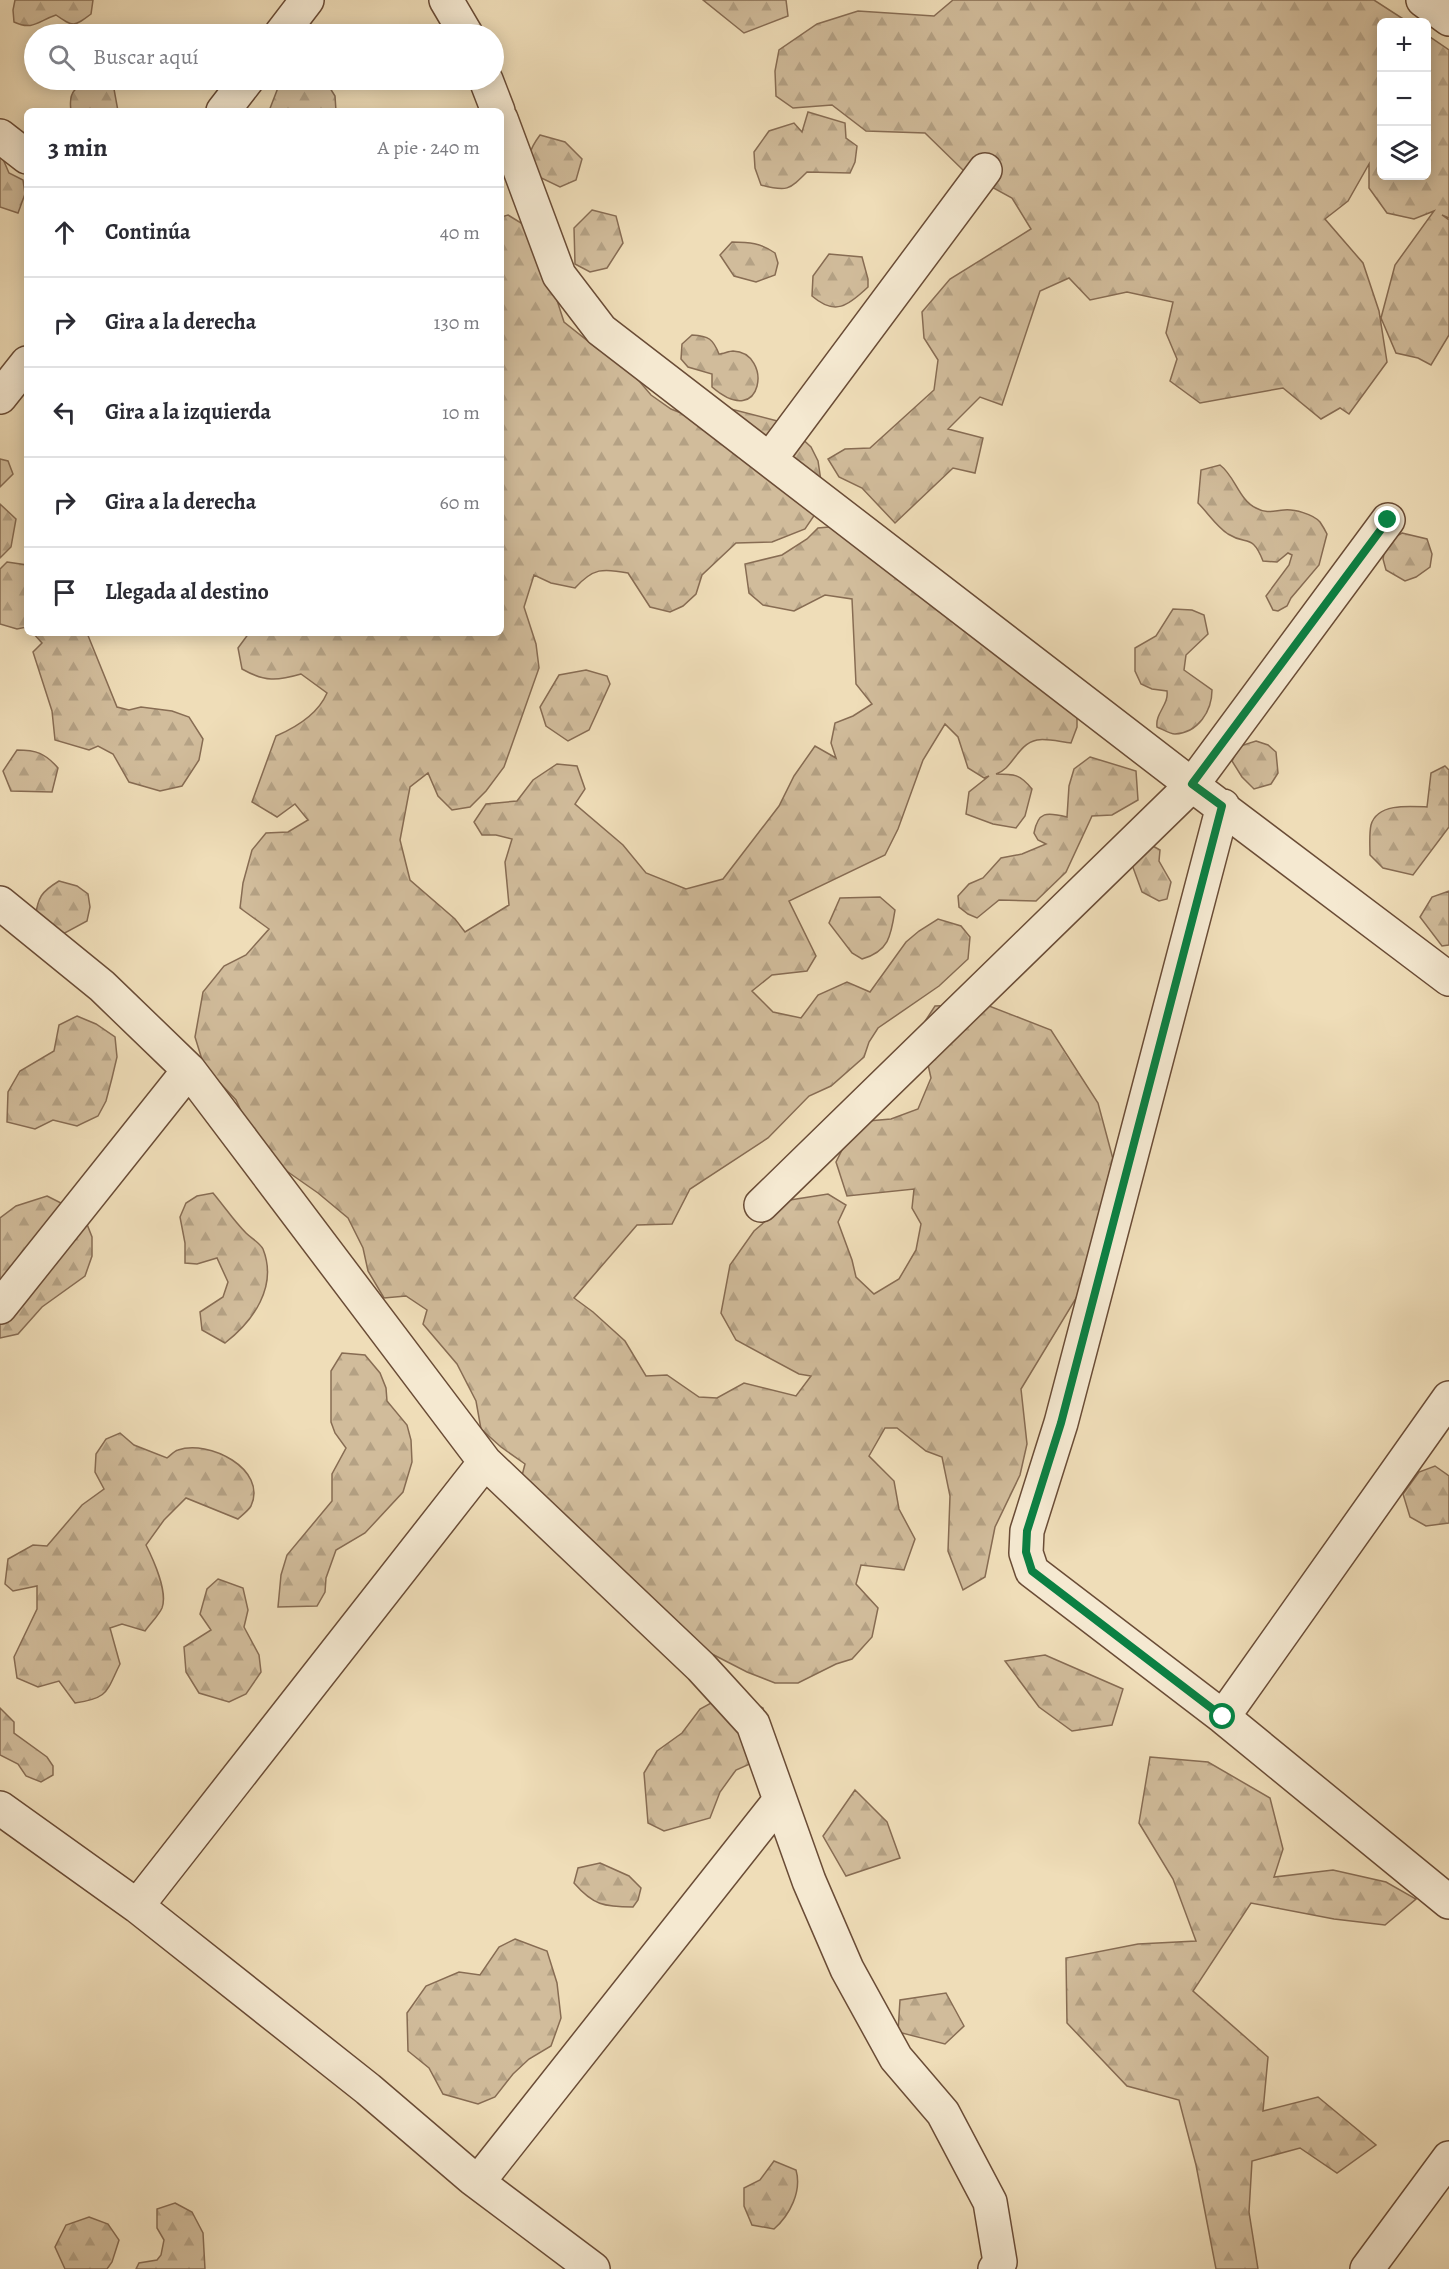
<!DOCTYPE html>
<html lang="es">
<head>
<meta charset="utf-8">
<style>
	:root { --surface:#fff; --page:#f2f2f3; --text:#2b2b33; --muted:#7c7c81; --line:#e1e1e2 }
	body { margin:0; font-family:Alegreya,serif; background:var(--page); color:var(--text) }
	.controls { position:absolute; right:18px; top:18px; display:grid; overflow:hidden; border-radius:9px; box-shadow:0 3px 15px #0003 }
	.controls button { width:54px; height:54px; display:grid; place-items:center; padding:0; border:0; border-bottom:2px solid var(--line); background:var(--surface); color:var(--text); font:30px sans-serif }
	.stop { position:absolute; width:18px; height:18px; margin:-14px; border:4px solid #0b8043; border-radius:50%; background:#fff }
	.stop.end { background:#0b8043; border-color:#fff; box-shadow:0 2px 6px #0008 }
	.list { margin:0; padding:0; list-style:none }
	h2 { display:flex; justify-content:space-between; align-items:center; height:78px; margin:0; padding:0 24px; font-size:26px }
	h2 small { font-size:20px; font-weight:400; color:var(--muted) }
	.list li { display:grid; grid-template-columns:39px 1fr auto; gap:18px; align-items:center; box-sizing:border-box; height:90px; padding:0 24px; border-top:2px solid var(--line) }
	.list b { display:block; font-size:22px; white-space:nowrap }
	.list em { font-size:20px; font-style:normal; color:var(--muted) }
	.icon { flex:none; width:33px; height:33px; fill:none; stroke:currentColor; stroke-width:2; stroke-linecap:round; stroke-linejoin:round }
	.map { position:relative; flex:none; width:1449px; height:2269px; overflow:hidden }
	.search { position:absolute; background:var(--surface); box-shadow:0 3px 15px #0003; left:24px; top:24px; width:480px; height:66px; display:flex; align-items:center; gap:15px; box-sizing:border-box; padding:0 21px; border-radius:33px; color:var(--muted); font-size:22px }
	.panel { position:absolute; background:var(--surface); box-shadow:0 3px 15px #0003; left:24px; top:108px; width:480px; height:528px; border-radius:9px }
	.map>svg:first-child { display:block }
	.forest { fill:url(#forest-firs); stroke:#876c53; stroke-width:1.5 }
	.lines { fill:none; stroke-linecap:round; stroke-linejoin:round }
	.street-casing { stroke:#6a4c36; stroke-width:36 }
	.street { stroke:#f5e9d1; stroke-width:33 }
	.route { stroke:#0b8043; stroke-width:8 }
</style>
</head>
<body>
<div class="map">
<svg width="1449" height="2269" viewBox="0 0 1449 2269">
	<defs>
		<pattern id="forest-firs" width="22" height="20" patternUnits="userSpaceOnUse" patternTransform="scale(1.5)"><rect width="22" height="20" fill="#d1bc9b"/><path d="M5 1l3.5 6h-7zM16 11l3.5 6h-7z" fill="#b4a184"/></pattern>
	</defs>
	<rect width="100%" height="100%" fill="#efddb8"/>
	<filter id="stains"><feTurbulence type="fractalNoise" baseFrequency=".00333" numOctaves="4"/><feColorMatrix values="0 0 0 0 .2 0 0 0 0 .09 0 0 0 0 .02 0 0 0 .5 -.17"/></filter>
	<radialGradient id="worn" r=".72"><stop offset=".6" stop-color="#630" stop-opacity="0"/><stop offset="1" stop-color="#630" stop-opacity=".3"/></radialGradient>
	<path class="forest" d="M 15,0 L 93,0 L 91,14 C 74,27 73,27 56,15 C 38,21 33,31 14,22 L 13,10 Z
		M 703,0 L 786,0 L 788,16 L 744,33 Z
		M 953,0 L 1374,0 L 1408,22 L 1382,22 L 1382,176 L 1426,176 L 1427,35 L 1449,50 L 1449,218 L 1442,215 L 1449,220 L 1449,335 L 1431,365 L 1418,358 L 1396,353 L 1381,318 L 1395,265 L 1434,211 L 1414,219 L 1387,213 L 1369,188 L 1369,164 L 1348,201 L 1325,219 L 1363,263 L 1379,311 L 1387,362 L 1349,414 L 1340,408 L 1321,419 L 1283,388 L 1200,403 L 1170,381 L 1177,359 L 1166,333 L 1173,302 L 1127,292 L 1090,300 L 1069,278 L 1040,291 L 1002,405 L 980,397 L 948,429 L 983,438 L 975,473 L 953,468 L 895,523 L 862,488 L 839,477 L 828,459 L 845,449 L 870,448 L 934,390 L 938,360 L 924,338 L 922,312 L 950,279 L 1031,229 L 1012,198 L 966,173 L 925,133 L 866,131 L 832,105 L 793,108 L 776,96 L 775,71 L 779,50 L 817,24 L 858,11 L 934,16 Z
		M 96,80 L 114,89 L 118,111 L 71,111 C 68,89 76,87 96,80 Z
		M 281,80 L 325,80 L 335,96 L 336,111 L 269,111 Z
		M 808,112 L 845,123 L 846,138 L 857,146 L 855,162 L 850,173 L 807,172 C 789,190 787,192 761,185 L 755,168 L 754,152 L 769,131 L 794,123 L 802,132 Z
		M 540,135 L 565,142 L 582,159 L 576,180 L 560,187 L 533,174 C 527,156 529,150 540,135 Z
		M 0,152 L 9,173 L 23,180 L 25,194 L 18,213 L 0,207 Z
		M 592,210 L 616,216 L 623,243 L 607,268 L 590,272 L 575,264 L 574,228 Z
		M 508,215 L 526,226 L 555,294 L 564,322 L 598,349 L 623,362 L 651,395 L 671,409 L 696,419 L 731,409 L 785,423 L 811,447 L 818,461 L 824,501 L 805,529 L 772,542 L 736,543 L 702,575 L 696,594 L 683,606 L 670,612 L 650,607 L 628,573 C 603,568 593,568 575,588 L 551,583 L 534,575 L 524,607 L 536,644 L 539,668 L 504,767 L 486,791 L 470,807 L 452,810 L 438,796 L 428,773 L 410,787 L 400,840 L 410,880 L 455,919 L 465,932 L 509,905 L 505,862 L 512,839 L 496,835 L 482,835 L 474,822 L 486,804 L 517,801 L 533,780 L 557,764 L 577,766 L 585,789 L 575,804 L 623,845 L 646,873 L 686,889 L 723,879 L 779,806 L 794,776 L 815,746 L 836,758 L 831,743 L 835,723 L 853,716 L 872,704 L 856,684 L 852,599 L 825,595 L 794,611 L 763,605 L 749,593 L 745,564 L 782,555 L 807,539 L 818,528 L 874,523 L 915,571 L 936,609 L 956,624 L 1077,695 L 1077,727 L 1071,743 C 1061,742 1046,738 1037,740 C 1017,744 1013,769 996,774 C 1014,774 1020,774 1032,789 L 1025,816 L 1016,828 L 993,824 L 966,814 L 969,792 L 989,776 L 984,778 L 968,768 L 958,737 L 945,724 L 923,760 L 898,829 L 885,855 L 789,901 L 816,956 L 807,971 L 772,975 L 752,991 L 773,1012 L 801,1018 L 818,995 L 847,982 L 870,992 L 906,942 L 919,931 L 938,919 L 961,926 L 970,937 L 968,959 L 939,986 L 878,1028 L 869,1042 L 864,1057 L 831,1086 L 809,1096 L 768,1138 L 690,1189 L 672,1224 L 637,1225 L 574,1298 L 593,1312 L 625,1341 L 646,1376 L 667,1375 L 699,1397 L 717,1398 L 744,1383 L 796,1396 L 811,1376 L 799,1374 L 736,1340 L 721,1313 L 730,1265 L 754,1231 L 790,1200 L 828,1194 L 846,1205 L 838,1222 L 852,1260 L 856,1277 L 874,1294 L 899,1279 L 916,1250 L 921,1224 L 912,1208 L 914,1189 L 847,1196 L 836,1162 L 856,1122 L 891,1119 L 918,1109 L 931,1078 L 920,1029 L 935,1006 L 984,1004 L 1051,1030 L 1098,1103 L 1113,1159 L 1078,1295 L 1021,1389 L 1027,1444 L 1020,1475 L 995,1527 L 985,1577 L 963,1590 L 948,1551 L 950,1496 L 942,1457 L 926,1451 L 897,1428 L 885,1428 L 869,1456 L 894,1481 L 899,1509 L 915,1539 L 904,1570 L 861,1565 L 856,1584 L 878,1608 L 872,1637 L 852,1659 L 836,1664 L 798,1683 L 775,1683 L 747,1672 L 712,1654 L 692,1640 L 518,1491 L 525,1464 L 501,1447 L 481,1429 L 476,1401 L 457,1364 L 423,1324 L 427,1310 L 406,1296 L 384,1298 L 368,1271 L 363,1248 L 348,1218 L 318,1193 L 278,1165 L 254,1139 L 236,1100 L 204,1066 L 195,1037 L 203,992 L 224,966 L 246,955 L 269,929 L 240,908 L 243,883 L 252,850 L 266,833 L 288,832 L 308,820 L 295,804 L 277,817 L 252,802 L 276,736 C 297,727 318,714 327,693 L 301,674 C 277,681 265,682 242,669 L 238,648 L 249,633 L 501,633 L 501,217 Z
		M 732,242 C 749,242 761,243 775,253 L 778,263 L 775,275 L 756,282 L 734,276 L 720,255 Z
		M 829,254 L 862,257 L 868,279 L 868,287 C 848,306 835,316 812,296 L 813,276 Z
		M 692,335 C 709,336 713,339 719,354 C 723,354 729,351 733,351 C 773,352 764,432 712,387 L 712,374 L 688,367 L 681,359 L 682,344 Z
		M 0,459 L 8,461 L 13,474 L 0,487 Z
		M 1220,465 C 1235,476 1239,500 1256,508 C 1267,514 1273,511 1284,510 C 1294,509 1313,514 1320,522 C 1322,525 1325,530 1327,534 L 1319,565 L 1291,598 L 1287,606 L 1278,611 L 1273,610 L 1266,596 L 1289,565 L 1292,555 L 1288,553 L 1277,562 L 1263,561 C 1252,533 1247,546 1228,534 C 1216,526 1208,513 1198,503 L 1201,470 Z
		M 0,504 L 16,519 L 11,547 L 0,558 Z
		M 1402,533 L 1427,539 L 1432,554 L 1430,567 L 1416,577 L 1405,581 L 1386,570 L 1383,559 L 1386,542 Z
		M 7,562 L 27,565 L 27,627 L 17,629 L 0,624 L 0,569 Z
		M 1173,609 L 1192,610 L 1204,615 L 1208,634 L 1186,655 L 1184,670 L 1212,690 C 1212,711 1198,733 1175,734 C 1170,734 1162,729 1157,727 C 1155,713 1169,705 1167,691 L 1152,689 L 1141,684 L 1135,671 L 1135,648 L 1156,636 Z
		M 33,633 L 87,633 L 117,707 L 129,710 L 141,707 L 172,711 L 189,717 L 203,739 L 199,760 L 182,786 L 160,791 L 129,782 L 113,754 L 98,746 L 89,750 L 55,740 L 52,711 L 33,652 L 42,643 Z
		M 586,670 L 607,676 L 610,684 L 589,730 L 568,741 L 546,726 L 540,707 L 559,675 Z
		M 1256,741 L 1268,745 L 1276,752 L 1278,773 L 1271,784 L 1254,789 L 1242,777 L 1232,761 L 1240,746 Z
		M 17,750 C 36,750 45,753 58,768 L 52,792 L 11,791 L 3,771 Z
		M 1090,757 L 1136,771 L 1138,800 L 1112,815 L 1092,816 L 1066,872 L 1036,901 L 999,900 L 977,918 L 968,914 L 959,907 L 958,896 L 969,884 L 983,878 L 1001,858 L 1022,854 L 1046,844 L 1038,840 L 1034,833 C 1038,811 1047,812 1067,817 L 1069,786 L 1074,769 Z
		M 1445,766 L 1449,770 L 1449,827 L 1413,875 L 1383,868 L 1370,855 C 1370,846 1369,834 1371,825 C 1377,803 1410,806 1427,807 L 1431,773 Z
		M 1151,845 L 1160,850 L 1159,861 L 1171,882 L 1167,899 L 1159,901 L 1142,892 L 1131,862 Z
		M 59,881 L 77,886 L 88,894 L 90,907 L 87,921 L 63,934 L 35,918 C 38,897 41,892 59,881 Z
		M 1449,891 L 1449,945 L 1442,946 L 1420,917 L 1432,897 Z
		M 880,897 L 895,910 C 891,936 889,951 862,959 L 852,953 L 829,923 L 840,898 Z
		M 77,1016 L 96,1024 L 115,1037 L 117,1057 L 112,1078 L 106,1101 L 98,1116 L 77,1126 L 53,1120 L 35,1129 L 7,1122 L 8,1092 L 20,1071 L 54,1051 L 59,1025 Z
		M 213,1193 C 224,1206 234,1221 246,1233 C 251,1238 260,1243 263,1249 C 278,1287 253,1321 225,1343 L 202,1330 L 200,1312 L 223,1297 L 228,1282 L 217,1258 L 197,1264 L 185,1263 L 185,1243 L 180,1217 L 186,1203 L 197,1196 Z
		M 47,1196 L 83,1214 L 92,1237 L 92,1256 L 85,1276 L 42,1307 L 18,1334 L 0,1338 L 0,1218 L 16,1206 Z
		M 342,1353 L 365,1355 L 380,1373 L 386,1388 L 387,1401 L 407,1425 L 411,1440 L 412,1462 L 403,1492 L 365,1533 L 336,1550 L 326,1578 L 325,1592 L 317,1606 L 278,1607 L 281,1575 L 287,1555 L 332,1501 L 332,1474 L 346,1448 L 335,1433 L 331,1422 L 331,1371 Z
		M 120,1433 L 134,1445 L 167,1458 C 170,1456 174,1451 178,1450 C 208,1439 268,1469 251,1506 C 248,1511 242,1515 238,1519 L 186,1498 L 164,1520 L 146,1545 C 153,1559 168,1592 162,1608 C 159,1615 150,1624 145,1631 L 122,1624 L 110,1628 L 120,1664 C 106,1692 109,1698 75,1703 L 59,1681 L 38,1687 L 17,1678 L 14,1657 L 37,1609 L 37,1586 L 13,1591 L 5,1584 L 8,1559 L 33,1545 L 47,1546 L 82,1505 L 104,1489 L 95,1472 L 96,1454 L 106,1439 Z
		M 1435,1466 L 1449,1476 L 1449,1523 L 1426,1526 L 1410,1517 L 1403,1494 L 1419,1472 Z
		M 218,1579 L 243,1588 L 248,1610 L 244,1627 L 259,1655 L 261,1672 L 246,1694 L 229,1702 L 199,1693 L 186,1672 L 184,1647 L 211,1630 L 200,1614 L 207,1589 Z
		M 1045,1655 L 1123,1689 L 1112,1725 L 1072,1731 L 1039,1707 L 1005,1661 Z
		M 731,1692 L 763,1708 L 769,1732 L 761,1759 L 736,1770 L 720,1792 L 710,1818 L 664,1831 L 648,1823 L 644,1773 L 657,1751 L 682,1733 L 700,1709 Z
		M 0,1708 L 14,1722 L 14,1733 L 47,1757 L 53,1766 L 53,1775 L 41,1782 L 26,1776 L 18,1764 L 0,1755 Z
		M 1150,1757 L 1208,1762 L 1270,1798 L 1283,1849 L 1274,1877 L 1333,1870 L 1386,1882 L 1416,1899 L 1385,1925 L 1334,1919 L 1251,1903 L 1193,1991 L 1268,2057 L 1263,2111 L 1318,2097 L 1376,2145 L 1337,2173 L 1300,2148 L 1252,2161 L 1249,2212 L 1258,2269 L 1216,2269 L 1196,2165 L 1179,2100 L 1127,2086 L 1067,2023 L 1066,1958 L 1138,1944 L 1196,1941 L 1173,1879 L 1139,1823 Z
		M 855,1790 L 887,1822 L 900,1858 L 846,1876 L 823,1836 Z
		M 600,1863 L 629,1876 L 641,1888 L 638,1900 L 633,1907 C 604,1907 593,1905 574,1883 L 578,1868 Z
		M 515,1939 L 547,1951 L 557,1983 L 561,2018 L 551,2046 L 529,2059 L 513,2074 L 495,2097 L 478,2104 L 443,2094 L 429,2068 L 408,2051 L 407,2013 L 426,1986 L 459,1972 L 480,1975 L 499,1947 Z
		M 946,1993 L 964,2026 L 945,2044 L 898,2032 L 900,2000 Z
		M 774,2161 L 796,2170 C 802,2191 790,2215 774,2229 L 752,2225 L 744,2206 L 744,2188 L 760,2180 Z
		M 175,2203 L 192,2212 L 203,2233 L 205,2269 L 136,2269 L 139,2263 L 157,2260 L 161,2255 L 164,2240 L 157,2228 L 157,2209 Z
		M 89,2217 L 108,2224 L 119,2240 L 112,2262 L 107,2269 L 65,2269 L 55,2247 L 66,2225 Z"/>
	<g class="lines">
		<g class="street-casing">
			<path id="street" d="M 446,0 L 466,34
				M 1423,0 L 1449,19
				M 281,34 L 307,0
				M 486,80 L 498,111
				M 223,111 L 247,80
				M 501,119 L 559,275 L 601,330 L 1192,785 L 1449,979
				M 0,136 L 27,157
				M 0,397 L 27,363
				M 770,459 L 985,170
				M 1223,806 L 1061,1423 L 1027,1531 L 1026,1553 L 1032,1571 L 1223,1717 L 1449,1902
				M 0,903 L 102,986 L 189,1070 L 485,1462 L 701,1667 L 753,1724 L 809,1881 L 847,1969 L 896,2058 L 943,2113 L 990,2202 L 1000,2262 L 995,2269
				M 761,1205 L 1192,785 L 1388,520
				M 0,1307 L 189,1070
				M 1223,1717 L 1449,1398
				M 0,1808 L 137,1906 L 368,2089 L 472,2178 L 593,2269
				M 137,1906 L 485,1462
				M 478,2182 L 780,1800
				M 1367,2269 L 1449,2158"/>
		</g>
		<use href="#street" class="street"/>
	</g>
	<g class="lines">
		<path class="route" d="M 1223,1717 L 1032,1571 L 1026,1552 L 1027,1531 L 1061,1423 L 1222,806 L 1192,784 L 1388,520"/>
	</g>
	<rect width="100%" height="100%" filter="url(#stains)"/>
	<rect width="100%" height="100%" fill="url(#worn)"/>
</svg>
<div class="controls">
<button>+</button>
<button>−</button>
<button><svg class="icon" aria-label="layers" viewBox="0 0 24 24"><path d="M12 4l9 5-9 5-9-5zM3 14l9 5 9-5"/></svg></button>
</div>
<div class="stop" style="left:1223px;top:1717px"></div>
<div class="stop end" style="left:1388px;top:520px"></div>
<div class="search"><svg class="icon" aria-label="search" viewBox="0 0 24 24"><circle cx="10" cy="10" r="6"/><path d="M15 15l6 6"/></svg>Buscar aquí</div>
<section class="panel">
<h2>3 min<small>A pie · 240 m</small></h2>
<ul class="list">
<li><svg class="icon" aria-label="ahead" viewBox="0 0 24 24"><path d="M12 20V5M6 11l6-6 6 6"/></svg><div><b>Continúa</b></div><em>40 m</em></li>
<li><svg class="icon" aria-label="right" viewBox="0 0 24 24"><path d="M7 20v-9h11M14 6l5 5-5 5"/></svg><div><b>Gira a la derecha</b></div><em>130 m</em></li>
<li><svg class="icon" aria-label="left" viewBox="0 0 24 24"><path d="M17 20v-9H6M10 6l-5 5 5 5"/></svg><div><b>Gira a la izquierda</b></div><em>10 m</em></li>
<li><svg class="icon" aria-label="right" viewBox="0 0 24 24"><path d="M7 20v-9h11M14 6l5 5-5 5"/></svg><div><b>Gira a la derecha</b></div><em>60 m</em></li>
<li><svg class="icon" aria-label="arrive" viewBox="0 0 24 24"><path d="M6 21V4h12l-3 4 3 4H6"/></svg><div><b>Llegada al destino</b></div></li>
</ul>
</section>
</div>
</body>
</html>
